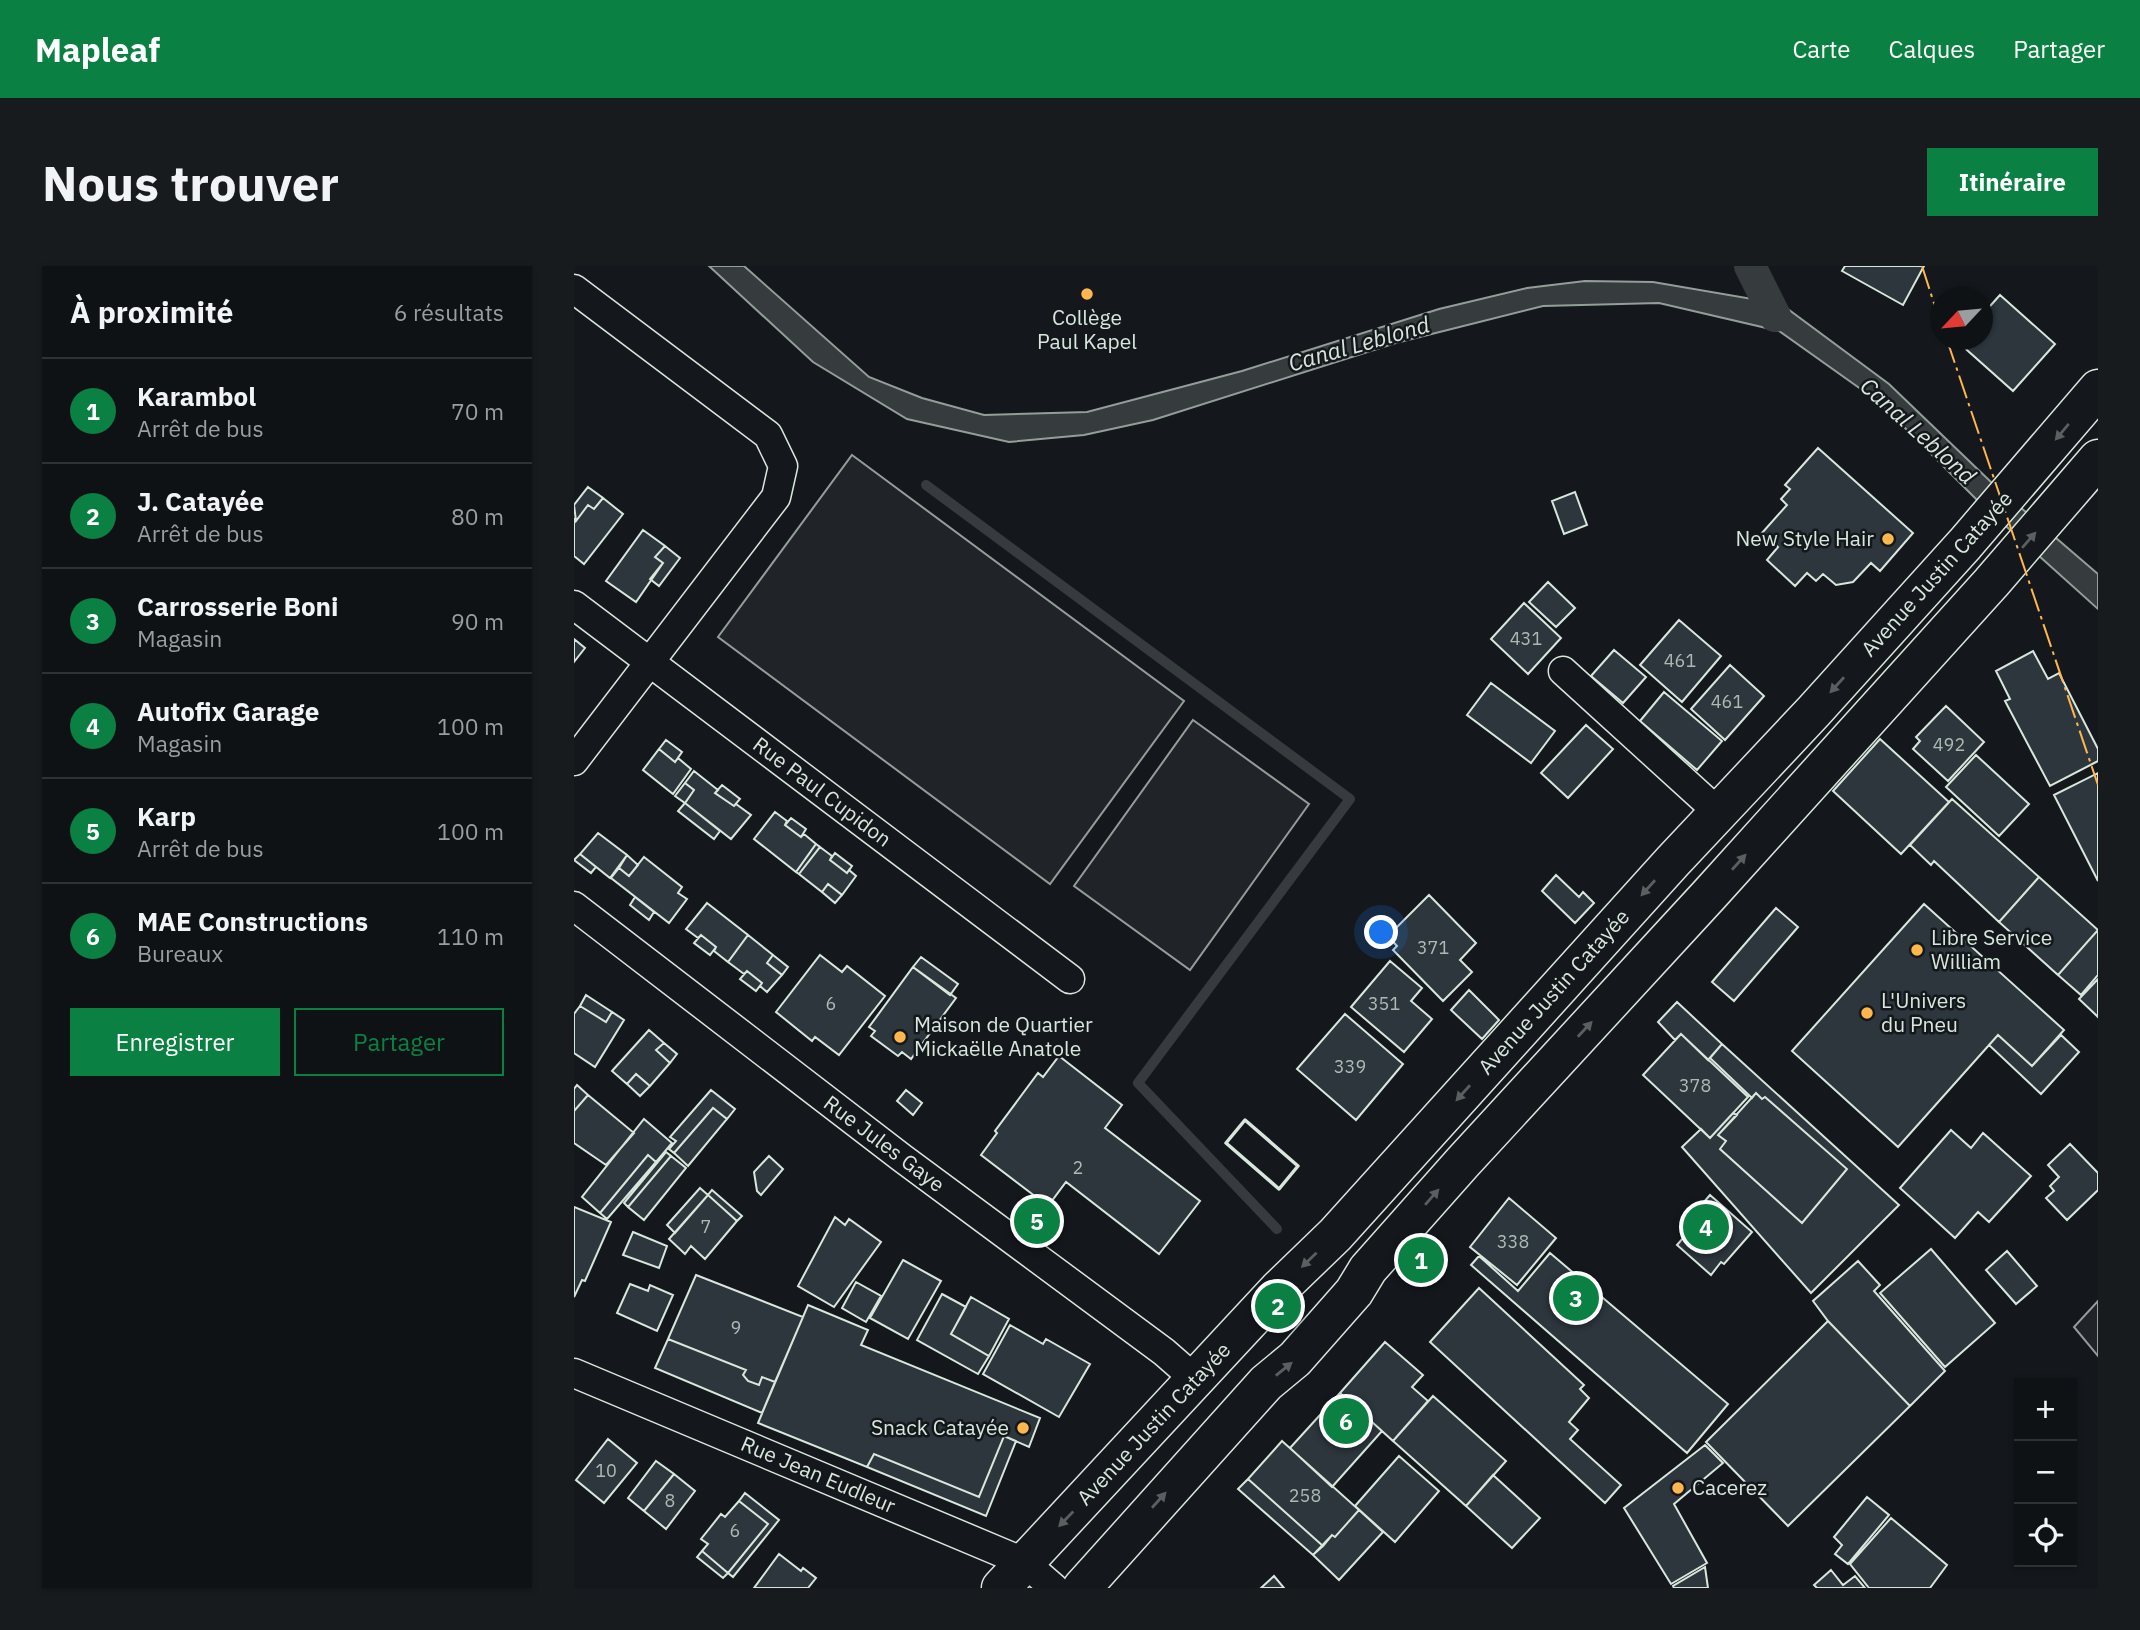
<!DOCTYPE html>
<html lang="fr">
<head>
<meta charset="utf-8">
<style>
	:root { --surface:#0f1215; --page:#181b1e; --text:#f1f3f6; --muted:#9b9ea0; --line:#2f3234; --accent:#0b8043 }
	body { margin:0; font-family:"IBM Plex Sans",sans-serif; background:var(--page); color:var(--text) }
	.controls { position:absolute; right:21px; bottom:21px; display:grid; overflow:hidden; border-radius:0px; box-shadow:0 2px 5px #0004 }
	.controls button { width:63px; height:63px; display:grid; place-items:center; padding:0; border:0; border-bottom:2px solid var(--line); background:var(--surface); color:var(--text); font:35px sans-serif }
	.compass { position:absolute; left:1356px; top:21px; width:63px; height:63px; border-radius:50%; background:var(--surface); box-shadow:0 2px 5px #0004; rotate:244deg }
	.you { position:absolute; left:808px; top:667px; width:24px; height:24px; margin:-18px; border:5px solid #fff; border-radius:50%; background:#1a73e8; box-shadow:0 0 0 10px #1a73e833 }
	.badge { display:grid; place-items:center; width:46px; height:46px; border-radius:50%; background:var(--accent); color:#fff; font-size:23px; font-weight:700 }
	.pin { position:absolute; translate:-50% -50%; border:4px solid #fff; box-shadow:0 2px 7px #0006 }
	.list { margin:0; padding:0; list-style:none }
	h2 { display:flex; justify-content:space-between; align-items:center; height:91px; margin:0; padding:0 28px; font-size:30px }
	h2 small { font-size:23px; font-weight:400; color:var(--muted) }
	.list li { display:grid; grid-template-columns:46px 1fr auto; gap:21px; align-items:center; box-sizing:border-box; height:105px; padding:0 28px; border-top:2px solid var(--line) }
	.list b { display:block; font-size:26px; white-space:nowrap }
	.list p { margin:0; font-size:23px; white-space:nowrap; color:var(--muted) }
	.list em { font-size:23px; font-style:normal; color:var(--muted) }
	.actions { display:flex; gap:14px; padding:21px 28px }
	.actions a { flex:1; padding:16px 0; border:2px solid var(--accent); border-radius:0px; text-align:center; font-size:24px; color:var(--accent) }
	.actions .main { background:var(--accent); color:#fff }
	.icon { flex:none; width:38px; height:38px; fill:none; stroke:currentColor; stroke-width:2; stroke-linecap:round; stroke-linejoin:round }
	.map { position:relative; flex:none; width:1524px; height:1322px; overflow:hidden; border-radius:0px }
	header { display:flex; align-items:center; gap:42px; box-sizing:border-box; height:98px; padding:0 35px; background:var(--accent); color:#fff }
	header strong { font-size:33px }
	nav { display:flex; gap:38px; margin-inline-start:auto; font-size:24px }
	.intro { display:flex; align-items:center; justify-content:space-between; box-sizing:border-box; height:168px; padding:0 42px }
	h1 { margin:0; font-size:49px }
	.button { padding:18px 32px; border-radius:0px; background:var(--accent); color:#fff; font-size:24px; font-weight:700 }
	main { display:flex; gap:42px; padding:0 42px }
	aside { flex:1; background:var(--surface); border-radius:0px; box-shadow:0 2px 5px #0004 }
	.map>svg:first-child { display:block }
	.green { fill:#202428; stroke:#939e99; stroke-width:2 }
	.water { fill:#363b3e; stroke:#939e99; stroke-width:2 }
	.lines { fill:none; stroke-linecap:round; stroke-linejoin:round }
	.stream { stroke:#363b3e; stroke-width:10 }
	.canal { stroke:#363b3e; stroke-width:32 }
	.building { fill:#2c363c; stroke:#d8e6dc; stroke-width:2 }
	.street-casing { stroke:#d8e6dc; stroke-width:31 }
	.primary-casing { stroke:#d8e6dc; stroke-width:41 }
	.street { stroke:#14181c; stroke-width:28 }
	.primary { stroke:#14181c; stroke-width:38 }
	.wall { stroke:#d8e6dc; stroke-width:3.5 }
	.power { stroke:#ffb74d; stroke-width:2; stroke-dasharray:24 5 3.5 5; stroke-linecap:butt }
	.oneway { fill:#59605f }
	.poi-dot { fill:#ffb74d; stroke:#14181c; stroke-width:2.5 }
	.labels { text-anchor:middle; stroke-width:5; stroke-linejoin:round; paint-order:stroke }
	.number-label { font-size:18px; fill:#adbab4 }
	.poi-label { font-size:21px; fill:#d8e6dc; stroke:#14181c; text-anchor:start }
	.street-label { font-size:21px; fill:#d8e6dc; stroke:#14181c }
	.water-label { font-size:23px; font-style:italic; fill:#d8e6dc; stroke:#14181c }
</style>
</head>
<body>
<header>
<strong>Mapleaf</strong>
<nav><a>Carte</a><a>Calques</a><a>Partager</a></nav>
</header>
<div class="intro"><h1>Nous trouver</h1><a class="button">Itinéraire</a></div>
<main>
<aside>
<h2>À proximité<small>6 résultats</small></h2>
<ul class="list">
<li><span class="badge">1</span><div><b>Karambol</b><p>Arrêt de bus</p></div><em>70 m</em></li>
<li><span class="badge">2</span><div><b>J. Catayée</b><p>Arrêt de bus</p></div><em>80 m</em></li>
<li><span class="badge">3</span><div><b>Carrosserie Boni</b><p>Magasin</p></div><em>90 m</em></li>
<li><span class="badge">4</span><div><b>Autofix Garage</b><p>Magasin</p></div><em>100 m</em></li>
<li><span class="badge">5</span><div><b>Karp</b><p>Arrêt de bus</p></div><em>100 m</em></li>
<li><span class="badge">6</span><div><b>MAE Constructions</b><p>Bureaux</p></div><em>110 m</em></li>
</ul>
<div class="actions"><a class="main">Enregistrer</a><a>Partager</a></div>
</aside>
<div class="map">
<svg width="1524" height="1322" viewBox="0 0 1524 1322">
	<rect width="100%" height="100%" fill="#14181c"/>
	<path class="green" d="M 278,189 L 610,435 L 476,618 L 144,371 Z
		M 619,454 L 735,538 L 616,704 L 500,620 Z
		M 1524,1035 L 1524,1090 L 1500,1061 Z"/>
	<path class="water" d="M 135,0 L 170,0 L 295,111 L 348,132 L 410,149 L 513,146 L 668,105 L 865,43 L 953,22 L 1011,15 L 1079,16 L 1207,38 L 1315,118 L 1418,217 L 1524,308 L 1524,343 L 1404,235 L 1305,136 L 1205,65 L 1085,37 L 969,40 L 822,77 L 579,154 L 510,169 L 435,176 L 333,153 L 239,96 Z"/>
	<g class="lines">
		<path class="stream" d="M 352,219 L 776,533 L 564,817 L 703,963"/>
		<path class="canal" d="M 1176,0 L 1201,50"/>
	</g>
	<path class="building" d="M 1271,0 L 1350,0 L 1329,39 L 1268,5 Z
		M 1426,29 L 1481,78 L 1439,125 L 1384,76 L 1387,74 L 1408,74 L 1408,49 Z
		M 1244,182 L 1339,267 L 1306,305 L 1297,297 L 1279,316 L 1262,319 L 1249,308 L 1242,315 L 1233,307 L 1221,320 L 1193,294 L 1204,281 L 1188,267 L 1213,239 L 1207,233 L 1216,223 L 1211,219 Z
		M 14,221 L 29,232 L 20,243 L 14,239 L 2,255 L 0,239 Z
		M 1001,226 L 1013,259 L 990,268 L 978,235 Z
		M 29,232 L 49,248 L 10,298 L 0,290 L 0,253 L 2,255 L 14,239 L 20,243 Z
		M 69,264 L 91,280 L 81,291 L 89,297 L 62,336 L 32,315 Z
		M 91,280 L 106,292 L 85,320 L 76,313 L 89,297 L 81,291 Z
		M 974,316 L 1001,342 L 982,361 L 955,336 Z
		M 950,337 L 987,372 L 954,408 L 917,373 Z
		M 1105,354 L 1147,390 L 1108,436 L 1066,399 Z
		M 0,373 L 11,382 L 0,396 Z
		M 1040,384 L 1072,411 L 1049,437 L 1017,410 Z
		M 1459,385 L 1474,413 L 1485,407 L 1524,483 L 1524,495 L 1476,520 L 1431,435 L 1436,433 L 1422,405 Z
		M 1156,399 L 1190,430 L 1151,474 L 1117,443 Z
		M 917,417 L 981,465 L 957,497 L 893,449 Z
		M 1090,426 L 1148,475 L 1123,504 L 1066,455 Z
		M 1372,440 L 1410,476 L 1374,515 L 1339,483 L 1346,475 L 1342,471 Z
		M 1012,459 L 1039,483 L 994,532 L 967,507 Z
		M 1306,473 L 1375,536 L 1327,588 L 1259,525 Z
		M 92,474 L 108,486 L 101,496 L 85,483 Z
		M 85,483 L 101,496 L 104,492 L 117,503 L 99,528 L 69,504 Z
		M 1402,489 L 1455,538 L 1425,570 L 1372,521 Z
		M 120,505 L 144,524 L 141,527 L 160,540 L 162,538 L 177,549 L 157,573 L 111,537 L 120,524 L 111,517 Z
		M 1524,507 L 1524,615 L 1480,529 Z
		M 111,517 L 120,524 L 111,537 L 101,530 Z
		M 148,519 L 166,533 L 160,540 L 141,527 Z
		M 1378,533 L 1465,611 L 1425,656 L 1360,595 L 1357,599 L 1336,579 Z
		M 111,537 L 146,565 L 140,573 L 104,545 Z
		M 201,546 L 213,555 L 211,559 L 227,571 L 230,568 L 242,578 L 222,606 L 180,573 Z
		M 217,552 L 232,563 L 227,571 L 211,559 Z
		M 24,567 L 53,589 L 36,612 L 6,588 Z
		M 242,578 L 246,581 L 225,608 L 222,606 Z
		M 246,581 L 258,590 L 256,594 L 273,607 L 275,604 L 282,610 L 268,629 L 254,618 L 248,626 L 225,608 Z
		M 261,587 L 278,600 L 273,607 L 256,594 Z
		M 6,588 L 22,601 L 17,607 L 0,594 Z
		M 53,589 L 64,599 L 55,610 L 45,602 Z
		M 70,591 L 108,621 L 104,627 L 113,633 L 95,657 L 37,612 L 45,602 L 55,610 Z
		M 982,609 L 1005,631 L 1009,626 L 1020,637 L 1001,657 L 968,625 Z
		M 1465,611 L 1524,664 L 1484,709 L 1425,656 Z
		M 254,618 L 268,629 L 261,637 L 248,626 Z
		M 855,629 L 902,677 L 886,694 L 898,706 L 869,735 L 819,684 L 823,680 L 814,670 Z
		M 61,631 L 80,646 L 75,654 L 56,639 Z
		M 133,637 L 174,669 L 154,696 L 140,685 L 142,681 L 127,669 L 124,672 L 112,663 Z
		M 1350,638 L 1490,764 L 1458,800 L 1424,769 L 1324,881 L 1218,785 Z
		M 1202,642 L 1224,661 L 1160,735 L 1138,716 Z
		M 1524,664 L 1524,709 L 1507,729 L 1484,709 Z
		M 127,669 L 142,681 L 136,689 L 120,677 Z
		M 174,669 L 199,689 L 193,697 L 208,709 L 193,726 L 186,720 L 188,717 L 173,705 L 170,708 L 154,696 Z
		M 199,689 L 214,701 L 208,709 L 193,697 Z
		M 246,689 L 268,706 L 273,700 L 311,730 L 265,789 L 241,771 L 238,775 L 202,746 Z
		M 347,691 L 384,718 L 376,729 L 339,701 Z
		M 816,695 L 848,722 L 837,735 L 858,753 L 830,786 L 777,741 Z
		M 339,701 L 382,732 L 337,793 L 328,786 L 324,790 L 297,770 L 301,765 L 295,761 Z
		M 173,705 L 188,717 L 182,725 L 166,713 Z
		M 1524,713 L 1524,751 L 1505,733 Z
		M 895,724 L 925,754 L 908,773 L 877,744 Z
		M 12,729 L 38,746 L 32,756 L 6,740 Z
		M 1103,736 L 1148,778 L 1134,794 L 1107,768 L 1101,774 L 1084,756 Z
		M 6,740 L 32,756 L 38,746 L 50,754 L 21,801 L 0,787 L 0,748 Z
		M 771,748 L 829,798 L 782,854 L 723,803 Z
		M 75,764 L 90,777 L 82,784 L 96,797 L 76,820 L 62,808 L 53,818 L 38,805 Z
		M 1107,768 L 1174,831 L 1136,872 L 1069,809 Z
		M 1424,769 L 1458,800 L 1487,769 L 1505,786 L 1467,828 L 1415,779 Z
		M 90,777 L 103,788 L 96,797 L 82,784 Z
		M 1148,778 L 1325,939 L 1237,1027 L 1108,881 L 1127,863 L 1136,872 L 1159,847 L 1163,849 L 1144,869 L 1152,875 L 1146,883 L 1228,957 L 1273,903 L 1191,831 L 1188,833 L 1182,827 L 1178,832 L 1136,792 Z
		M 485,790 L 548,839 L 531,862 L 626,935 L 585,988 L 492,916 L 474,940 L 407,889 L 423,867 L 421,865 L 464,807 L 469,811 Z
		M 62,808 L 76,820 L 66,830 L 53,818 Z
		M 3,819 L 14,829 L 0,845 L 0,823 Z
		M 137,824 L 161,843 L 153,853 L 139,842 L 100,887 L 95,883 L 102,875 L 96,871 Z
		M 332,824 L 348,837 L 339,849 L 323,835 Z
		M 1182,827 L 1188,833 L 1191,831 L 1273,903 L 1228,957 L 1146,883 L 1152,875 L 1144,869 Z
		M 14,829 L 60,867 L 32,899 L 0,877 L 0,845 Z
		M 139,842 L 153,853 L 114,900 L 100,887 Z
		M 70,853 L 98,877 L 82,896 L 74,889 L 26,947 L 8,931 Z
		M 1377,864 L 1397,882 L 1409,867 L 1457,910 L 1415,956 L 1404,946 L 1381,972 L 1326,922 Z
		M 1496,878 L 1524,907 L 1524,924 L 1493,954 L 1472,932 L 1480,925 L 1476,920 L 1485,911 L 1474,899 Z
		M 92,886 L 97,890 L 54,941 L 50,937 Z
		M 74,889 L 82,896 L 33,953 L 26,947 Z
		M 97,890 L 112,902 L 70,954 L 54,941 Z
		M 195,890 L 209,903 L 187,929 L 183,925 L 180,906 Z
		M 126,922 L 134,929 L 101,967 L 93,959 Z
		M 138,924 L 168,950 L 163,955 L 134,929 Z
		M 134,929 L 163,955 L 131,993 L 117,980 L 111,988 L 95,973 Z
		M 1136,929 L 1178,966 L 1150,998 L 1147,996 L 1137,1009 L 1103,979 L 1117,963 L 1111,958 Z
		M 935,932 L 982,972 L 943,1019 L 896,981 Z
		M 0,941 L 37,956 L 11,1015 L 8,1014 L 0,1031 Z
		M 261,951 L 271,959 L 275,953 L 307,976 L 260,1041 L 224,1020 Z
		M 59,966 L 93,980 L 85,1002 L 49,989 Z
		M 1357,983 L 1421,1057 L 1371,1101 L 1306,1027 Z
		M 1433,985 L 1463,1020 L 1442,1038 L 1412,1004 Z
		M 976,987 L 1154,1138 L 1113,1187 L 897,999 L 905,990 L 944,1025 Z
		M 329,994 L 367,1015 L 334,1073 L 296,1052 Z
		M 1284,995 L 1306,1019 L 1300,1025 L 1371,1105 L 1336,1140 L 1254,1055 L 1239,1035 Z
		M 122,1009 L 229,1051 L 201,1116 L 188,1111 L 185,1119 L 174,1115 L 169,1109 L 172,1104 L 94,1073 Z
		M 282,1016 L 307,1030 L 292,1056 L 268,1042 Z
		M 56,1018 L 74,1025 L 76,1019 L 99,1029 L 83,1065 L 43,1047 Z
		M 905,1022 L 1010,1119 L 1006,1123 L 1015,1132 L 995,1156 L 1004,1164 L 996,1173 L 1047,1219 L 1031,1237 L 856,1076 Z
		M 368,1028 L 392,1041 L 377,1068 L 415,1090 L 404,1108 L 343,1074 Z
		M 397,1031 L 435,1053 L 415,1090 L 377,1068 Z
		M 234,1039 L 294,1064 L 287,1079 L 466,1152 L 455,1181 L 430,1170 L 405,1231 L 300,1188 L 293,1201 L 184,1157 Z
		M 1254,1055 L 1336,1140 L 1214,1260 L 1132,1176 Z
		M 436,1059 L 469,1078 L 472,1073 L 516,1098 L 485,1151 L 409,1108 Z
		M 94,1073 L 172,1104 L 169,1109 L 174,1115 L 185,1119 L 188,1111 L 201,1116 L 188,1147 L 81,1102 Z
		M 811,1076 L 849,1109 L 838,1121 L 854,1135 L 819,1175 L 766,1127 Z
		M 766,1127 L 808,1165 L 758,1221 L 716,1182 Z
		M 859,1130 L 932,1195 L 892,1240 L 819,1175 Z
		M 430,1170 L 442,1175 L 412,1250 L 293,1201 L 300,1188 L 405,1231 Z
		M 34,1173 L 63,1197 L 30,1237 L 2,1214 Z
		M 708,1175 L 785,1244 L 761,1271 L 758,1269 L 749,1280 L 674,1213 Z
		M 1131,1179 L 1149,1197 L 1100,1238 L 1133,1297 L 1097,1318 L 1050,1242 Z
		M 825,1190 L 865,1225 L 821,1276 L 781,1240 Z
		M 82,1195 L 100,1208 L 70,1245 L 54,1232 Z
		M 100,1208 L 121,1225 L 92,1263 L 70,1245 Z
		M 919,1209 L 966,1252 L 938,1282 L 892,1240 Z
		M 674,1213 L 749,1280 L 739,1289 L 664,1223 Z
		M 171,1227 L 205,1254 L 159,1311 L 154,1307 L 194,1258 L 165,1235 Z
		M 1293,1231 L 1315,1249 L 1274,1298 L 1261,1288 L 1268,1279 L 1260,1271 Z
		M 165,1235 L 194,1258 L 154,1307 L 128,1285 L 134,1278 L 127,1273 L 147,1248 L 151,1251 Z
		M 785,1244 L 809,1266 L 765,1314 L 739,1289 L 758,1269 L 761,1271 Z
		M 1317,1252 L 1373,1299 L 1356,1322 L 1295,1322 L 1276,1298 Z
		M 128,1285 L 154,1307 L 149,1312 L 123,1291 Z
		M 205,1288 L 227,1305 L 229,1302 L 242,1312 L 234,1322 L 180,1322 Z
		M 1131,1301 L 1134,1322 L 1100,1322 L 1099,1320 Z
		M 1257,1304 L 1269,1319 L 1281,1310 L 1291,1322 L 1243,1322 L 1240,1319 Z
		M 700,1310 L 710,1322 L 687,1322 Z"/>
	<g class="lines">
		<g class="street-casing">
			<path id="street" d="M 0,23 L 194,169 L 209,200 L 202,231 L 0,495
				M 0,339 L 496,713
				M 989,405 L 1144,546
				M 0,640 L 328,892 L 590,1086 L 622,1114
				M 0,1107 L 450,1296 L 480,1322"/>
		</g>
		<g class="primary-casing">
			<path id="primary" d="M 427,1322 L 705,1023 L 761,969 L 1099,595 L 1240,445 L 1391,278 L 1524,123
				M 508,1322 L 692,1117 L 721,1093 L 780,1026 L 794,1003 L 889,896 L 1135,629 L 1417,317 L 1524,193"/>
		</g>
		<use href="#street" class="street"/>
		<use href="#primary" class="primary"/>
		<path class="wall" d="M 671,854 L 724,900 L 705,923 L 652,877 Z"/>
		<path class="power" d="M 1348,0 L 1366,56
			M 1373,74 L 1524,519"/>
	</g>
	<defs><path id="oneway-solid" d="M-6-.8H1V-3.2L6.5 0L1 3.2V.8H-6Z" transform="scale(1.75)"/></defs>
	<g class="oneway">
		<use href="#oneway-solid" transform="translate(1488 166) rotate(130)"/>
		<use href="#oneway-solid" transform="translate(1455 274) rotate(-49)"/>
		<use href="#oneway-solid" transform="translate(1263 419) rotate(132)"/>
		<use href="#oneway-solid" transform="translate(1165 596) rotate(-48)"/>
		<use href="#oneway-solid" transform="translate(1074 622) rotate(132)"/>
		<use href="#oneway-solid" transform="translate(1011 763) rotate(-47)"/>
		<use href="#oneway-solid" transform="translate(889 827) rotate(132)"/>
		<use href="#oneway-solid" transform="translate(858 931) rotate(-49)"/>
		<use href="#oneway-solid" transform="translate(735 994) rotate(136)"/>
		<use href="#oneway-solid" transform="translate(710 1103) rotate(-39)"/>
		<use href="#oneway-solid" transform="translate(585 1234) rotate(-48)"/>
		<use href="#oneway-solid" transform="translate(492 1253) rotate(134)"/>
	</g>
	<g class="poi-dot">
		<circle cx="513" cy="28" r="7"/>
		<circle cx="1314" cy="273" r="7"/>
		<circle cx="1343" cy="684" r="7"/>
		<circle cx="1293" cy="747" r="7"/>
		<circle cx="326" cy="771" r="7"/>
		<circle cx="449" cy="1162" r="7"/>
		<circle cx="1104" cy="1222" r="7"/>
	</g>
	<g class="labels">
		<g class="number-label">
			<text x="952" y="379">431</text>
			<text x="1106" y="401">461</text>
			<text x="1153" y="442">461</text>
			<text x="1375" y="485">492</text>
			<text x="859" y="688">371</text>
			<text x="257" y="744">6</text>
			<text x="810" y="744">351</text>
			<text x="776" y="807">339</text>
			<text x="1121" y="826">378</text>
			<text x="504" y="908">2</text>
			<text x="132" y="967">7</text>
			<text x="939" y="982">338</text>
			<text x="162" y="1068">9</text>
			<text x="32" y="1211">10</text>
			<text x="731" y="1236">258</text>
			<text x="96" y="1241">8</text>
			<text x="161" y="1271">6</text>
		</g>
		<g class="poi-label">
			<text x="513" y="59" text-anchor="middle">Collège<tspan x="513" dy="24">Paul Kapel</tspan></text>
			<text x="1300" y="280" text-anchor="end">New Style Hair</text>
			<text x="1357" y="679">Libre Service<tspan x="1357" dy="24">William</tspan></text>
			<text x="1307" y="742">L'Univers<tspan x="1307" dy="24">du Pneu</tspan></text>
			<text x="340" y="766">Maison de Quartier<tspan x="340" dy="24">Mickaëlle Anatole</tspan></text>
			<text x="435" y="1169" text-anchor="end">Snack Catayée</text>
			<text x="1118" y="1229">Cacerez</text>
		</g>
		<g class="street-label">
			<text transform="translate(1363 308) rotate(-48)" y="7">Avenue Justin Catayée</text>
			<text transform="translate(248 526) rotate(37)" y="7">Rue Paul Cupidon</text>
			<text transform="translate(980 726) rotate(-48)" y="7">Avenue Justin Catayée</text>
			<text transform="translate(310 878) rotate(37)" y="7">Rue Jules Gaye</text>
			<text transform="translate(580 1158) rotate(-47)" y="7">Avenue Justin Catayée</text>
			<text transform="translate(244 1209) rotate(23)" y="7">Rue Jean Eudleur</text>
		</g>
		<g class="water-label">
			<text transform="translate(785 78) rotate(-16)" y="8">Canal Leblond</text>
			<text transform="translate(1344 165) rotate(42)" y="8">Canal Leblond</text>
		</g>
	</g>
</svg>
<div class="controls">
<button>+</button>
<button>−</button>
<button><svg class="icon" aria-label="locate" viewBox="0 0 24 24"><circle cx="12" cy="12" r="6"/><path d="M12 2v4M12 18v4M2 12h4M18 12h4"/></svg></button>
</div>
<svg class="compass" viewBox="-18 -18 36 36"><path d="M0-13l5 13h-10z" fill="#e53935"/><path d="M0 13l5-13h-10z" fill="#9b9ea0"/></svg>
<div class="you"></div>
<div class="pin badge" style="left:847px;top:994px">1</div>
<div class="pin badge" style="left:704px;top:1040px">2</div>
<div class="pin badge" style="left:1002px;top:1032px">3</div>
<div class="pin badge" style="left:1132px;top:961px">4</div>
<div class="pin badge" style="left:463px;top:955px">5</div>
<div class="pin badge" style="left:772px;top:1155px">6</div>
</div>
</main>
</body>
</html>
